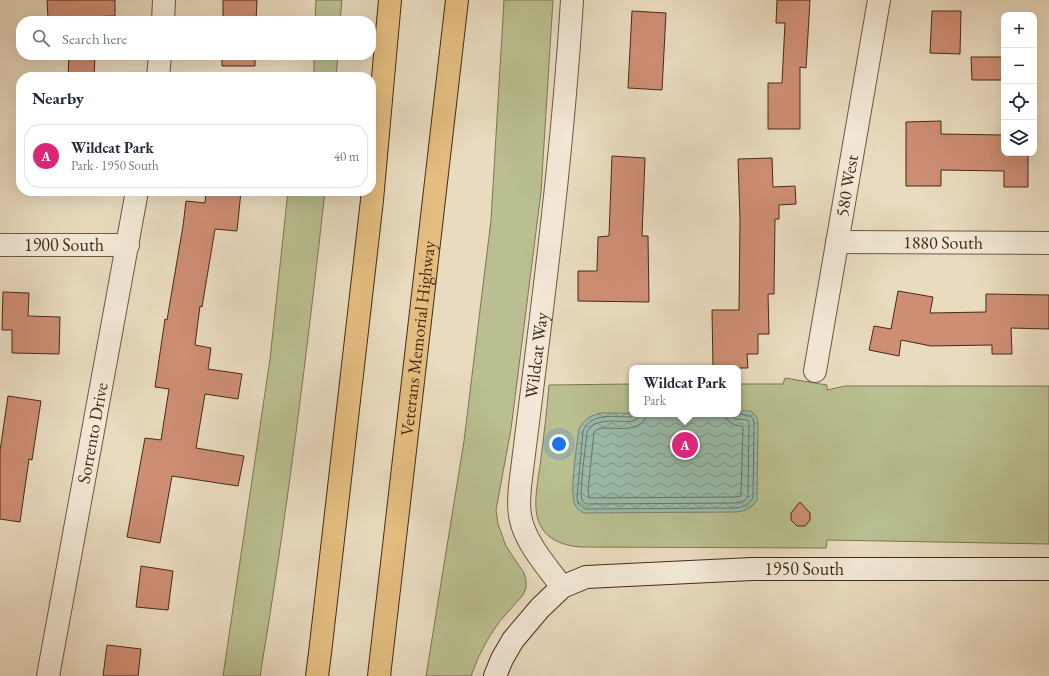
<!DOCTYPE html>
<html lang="en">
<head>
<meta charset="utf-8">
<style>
	:root { --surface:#fff; --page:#f6f6f7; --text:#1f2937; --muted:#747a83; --line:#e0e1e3; --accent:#db2777 }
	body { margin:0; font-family:"EB Garamond",serif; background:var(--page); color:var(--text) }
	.controls { position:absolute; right:12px; top:12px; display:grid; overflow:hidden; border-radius:8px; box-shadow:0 4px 16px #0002 }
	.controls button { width:36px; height:36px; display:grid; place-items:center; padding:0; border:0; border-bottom:1px solid var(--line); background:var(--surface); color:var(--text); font:20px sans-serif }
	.you { position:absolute; left:559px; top:444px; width:14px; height:14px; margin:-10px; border:3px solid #fff; border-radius:50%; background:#1a73e8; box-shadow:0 0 0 6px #1a73e833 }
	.badge { display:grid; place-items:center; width:26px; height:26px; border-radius:50%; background:var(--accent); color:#fff; font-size:13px; font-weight:700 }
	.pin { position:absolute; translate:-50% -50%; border:2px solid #fff; box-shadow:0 1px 4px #0006 }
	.popup { position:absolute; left:629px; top:365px; width:112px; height:52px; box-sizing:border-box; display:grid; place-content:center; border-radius:8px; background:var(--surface); filter:drop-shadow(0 1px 3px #0005); font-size:13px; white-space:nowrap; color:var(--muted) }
	.popup b { font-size:15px; color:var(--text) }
	.popup::after { content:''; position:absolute; left:50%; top:100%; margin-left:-8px; border:8px solid transparent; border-top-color:var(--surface) }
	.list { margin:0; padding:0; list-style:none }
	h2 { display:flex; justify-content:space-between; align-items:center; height:52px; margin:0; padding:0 16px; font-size:17px }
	h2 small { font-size:13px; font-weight:400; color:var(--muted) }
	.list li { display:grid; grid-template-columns:26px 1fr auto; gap:12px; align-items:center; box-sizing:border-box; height:64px; margin:0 8px 8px; padding:0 8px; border:1px solid var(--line); border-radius:16px }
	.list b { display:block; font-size:15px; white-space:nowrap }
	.list p { margin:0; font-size:13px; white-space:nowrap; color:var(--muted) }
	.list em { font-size:13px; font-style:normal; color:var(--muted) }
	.icon { flex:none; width:22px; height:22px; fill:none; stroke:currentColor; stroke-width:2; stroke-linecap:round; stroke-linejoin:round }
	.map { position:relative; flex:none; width:1049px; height:676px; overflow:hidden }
	.search { position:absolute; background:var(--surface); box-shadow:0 4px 16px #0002; left:16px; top:16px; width:360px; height:44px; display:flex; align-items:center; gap:10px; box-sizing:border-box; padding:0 14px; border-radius:16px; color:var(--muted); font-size:15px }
	.panel { position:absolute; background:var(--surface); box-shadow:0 4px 16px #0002; left:16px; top:72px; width:360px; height:124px; border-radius:16px }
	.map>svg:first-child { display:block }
	.green { fill:#b9bf90; stroke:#807553 }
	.water { fill:url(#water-waves); stroke:#788270 }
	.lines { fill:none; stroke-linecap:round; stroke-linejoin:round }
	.shore { stroke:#707461; stroke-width:1 }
	.building { fill:#ce8e74; stroke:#472b16 }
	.street-casing { stroke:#705740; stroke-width:24 }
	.secondary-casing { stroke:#472b16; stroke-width:24 }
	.highway-casing { stroke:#472b16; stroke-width:24 }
	.street { stroke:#f1e8d5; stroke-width:22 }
	.secondary { stroke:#f1e8d5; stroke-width:22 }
	.highway { stroke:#e4be80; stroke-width:22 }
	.labels { text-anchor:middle; stroke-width:4; stroke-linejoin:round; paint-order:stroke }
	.street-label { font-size:18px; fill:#472b16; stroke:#f1e8d5 }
</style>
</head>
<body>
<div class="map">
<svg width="1049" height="676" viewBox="0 0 1049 676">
	<defs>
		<pattern id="water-waves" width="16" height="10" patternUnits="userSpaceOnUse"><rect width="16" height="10" fill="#99bcac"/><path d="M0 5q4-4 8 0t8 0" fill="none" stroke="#7f998b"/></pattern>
	</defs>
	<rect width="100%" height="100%" fill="#e9dbbf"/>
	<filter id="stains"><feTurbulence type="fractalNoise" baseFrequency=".005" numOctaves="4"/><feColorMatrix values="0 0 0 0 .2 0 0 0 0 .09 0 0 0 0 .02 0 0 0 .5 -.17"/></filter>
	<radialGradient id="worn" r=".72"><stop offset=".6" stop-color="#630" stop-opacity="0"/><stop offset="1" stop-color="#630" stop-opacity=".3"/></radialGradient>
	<path class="green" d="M 316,0 L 342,0 L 340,21 L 315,21 Z
		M 504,0 L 553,0 L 541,192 L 511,429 L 496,510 L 498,524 L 506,546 L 524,573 L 526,580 L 526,588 L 523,595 L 499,622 L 488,639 L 479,656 L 471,676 L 426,676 L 464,441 L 491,220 Z
		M 314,55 L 338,55 L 336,77 L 314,77 Z
		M 288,191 L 325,191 C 307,353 287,515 260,676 L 223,676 L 270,359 Z
		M 785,378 L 827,385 L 827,390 L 845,386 L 1049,386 L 1049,544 L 827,540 L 826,548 L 581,547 C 565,546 547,540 540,525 C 531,507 539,477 541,458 C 544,434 547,409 549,385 L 632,384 L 632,414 L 738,414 L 738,384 L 783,384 Z"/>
	<path class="water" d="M 738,411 L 751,411 L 757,417 L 758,422 L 757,500 C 752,508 746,511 736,512 L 584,513 C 581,511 577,509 575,505 C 569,495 577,444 579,429 C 584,419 591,415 602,413 L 738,414 Z"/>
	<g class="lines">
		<path class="shore" d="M 635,414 L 631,417 C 614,417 591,412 583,431 L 577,497 L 578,503 L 585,509 L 736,508 C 743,507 749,505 753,498 L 754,422 C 752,412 744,416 737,414
			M 641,414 L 638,418 L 634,421 C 619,423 595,416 587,432 C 586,443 579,494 582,500 C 584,503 585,503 587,504 L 735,503 L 744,501 L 748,497 L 749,422 L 748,420 L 735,419 L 730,414
			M 647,414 C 642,433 618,428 603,428 L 598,429 L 594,432 L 588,490 L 589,498 L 735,497 L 741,496 L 743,427 L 742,426 C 733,426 727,422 724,414"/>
	</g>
	<path class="building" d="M 47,0 L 115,0 L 115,16 L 48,18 Z
		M 223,0 L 257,0 L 256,21 L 223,21 Z
		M 777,0 L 810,0 L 806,68 L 800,67 L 800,129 L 768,129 L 768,83 L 782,83 L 785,23 L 776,23 Z
		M 632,11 L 666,13 L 662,90 L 628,88 Z
		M 932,11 L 961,11 L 960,54 L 930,53 Z
		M 69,55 L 95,56 L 94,77 L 68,77 Z
		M 222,55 L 255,55 L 255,66 L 222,66 Z
		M 971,57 L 1004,57 L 1004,80 L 972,80 Z
		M 941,121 L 941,134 L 1004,135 L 1004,153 L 1028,153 L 1028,187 L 1004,187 L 1004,171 L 941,170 L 941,186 L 906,186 L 906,122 Z
		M 612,156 L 645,158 L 642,236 L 648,236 L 649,302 L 578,301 L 578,271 L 597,271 L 598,237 L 609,236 Z
		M 772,158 L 773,187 L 795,186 L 796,204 L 779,205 L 779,219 L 775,219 L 774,294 L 768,294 L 769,334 L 758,334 L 758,354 L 747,354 L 748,368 L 713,368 L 712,310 L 739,310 L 740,220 L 738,159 Z
		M 206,191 L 241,191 L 237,231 L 215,229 L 202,307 L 200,306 L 195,345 L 211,348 L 208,369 L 242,374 L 238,399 L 205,394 L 196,448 L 244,456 L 238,486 L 172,476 L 160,543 L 127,537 L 145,438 L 161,440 L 169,389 L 155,387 L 165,319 L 167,320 L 183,226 L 186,201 L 205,203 Z
		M 898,291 L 933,297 L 930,313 L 986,312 L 986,294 L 1049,295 L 1049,329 L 1011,328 L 1012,354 L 992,354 L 992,345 L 931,346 L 901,340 L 899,356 L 869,350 L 874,326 L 891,329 Z
		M 3,292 L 29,293 L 28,316 L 60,317 L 59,354 L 12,353 L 12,330 L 2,330 Z
		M 8,396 L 41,401 L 32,460 L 29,459 L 20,522 L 0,519 L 0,451 Z
		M 800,502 L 810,513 L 810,520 L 805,526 L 797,526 L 791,520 L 791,513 Z
		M 141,566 L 173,571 L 168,610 L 136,607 Z
		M 107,645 L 141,649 L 138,676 L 103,676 Z"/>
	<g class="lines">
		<g class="street-casing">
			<g id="street">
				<path d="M 163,21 L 164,0"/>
				<path d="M 158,77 L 160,55"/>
				<path id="s1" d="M 837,242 L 1049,243"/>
				<path id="s2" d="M 0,245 L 128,245"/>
				<path id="s3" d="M 815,371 L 879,0"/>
				<path id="s4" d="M 562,587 C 548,568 529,547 522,524 C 518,512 519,499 520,486 C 540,325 562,163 572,0"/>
				<path id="s5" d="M 48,676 L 137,191"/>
			</g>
		</g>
		<g class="secondary-casing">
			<g id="secondary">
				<path id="s6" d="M 495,676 L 502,659 L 513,640 L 540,608 L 562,587 L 586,577 L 752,569 L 1049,569"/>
			</g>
		</g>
		<g class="highway-casing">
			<g id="highway">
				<path d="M 317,676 L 320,653 L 372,200 L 390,0"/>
				<path id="s7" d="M 379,676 L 457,0"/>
			</g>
		</g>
		<use href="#street" class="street"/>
		<use href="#secondary" class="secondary"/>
		<use href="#highway" class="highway"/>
	</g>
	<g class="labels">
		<g class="street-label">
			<text dy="6" stroke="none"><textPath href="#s3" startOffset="188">580 West</textPath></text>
			<text dy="6" stroke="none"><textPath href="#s1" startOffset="106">1880 South</textPath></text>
			<text dy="6" stroke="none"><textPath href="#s2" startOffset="64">1900 South</textPath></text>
			<text dy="6" stroke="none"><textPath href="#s7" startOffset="340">Veterans Memorial Highway</textPath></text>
			<text dy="6" stroke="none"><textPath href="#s4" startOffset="245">Wildcat Way</textPath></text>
			<text dy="6" stroke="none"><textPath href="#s5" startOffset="247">Sorrento Drive</textPath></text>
			<text dy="6" stroke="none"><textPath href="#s6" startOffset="357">1950 South</textPath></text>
		</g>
	</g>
	<rect width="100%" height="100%" filter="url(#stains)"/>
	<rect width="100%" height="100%" fill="url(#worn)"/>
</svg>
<div class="controls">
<button>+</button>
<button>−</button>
<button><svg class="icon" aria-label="locate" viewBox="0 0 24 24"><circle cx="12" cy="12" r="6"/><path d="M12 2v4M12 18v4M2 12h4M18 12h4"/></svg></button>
<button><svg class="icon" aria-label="layers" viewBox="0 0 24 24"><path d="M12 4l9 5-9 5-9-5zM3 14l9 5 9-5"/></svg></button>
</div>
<div class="you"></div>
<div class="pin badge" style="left:685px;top:445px">A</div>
<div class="popup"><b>Wildcat Park</b>Park</div>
<div class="search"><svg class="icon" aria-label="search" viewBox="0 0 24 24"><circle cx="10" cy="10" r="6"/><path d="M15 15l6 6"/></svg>Search here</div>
<section class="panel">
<h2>Nearby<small></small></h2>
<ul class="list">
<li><span class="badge">A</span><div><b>Wildcat Park</b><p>Park · 1950 South</p></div><em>40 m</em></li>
</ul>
</section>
</div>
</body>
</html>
